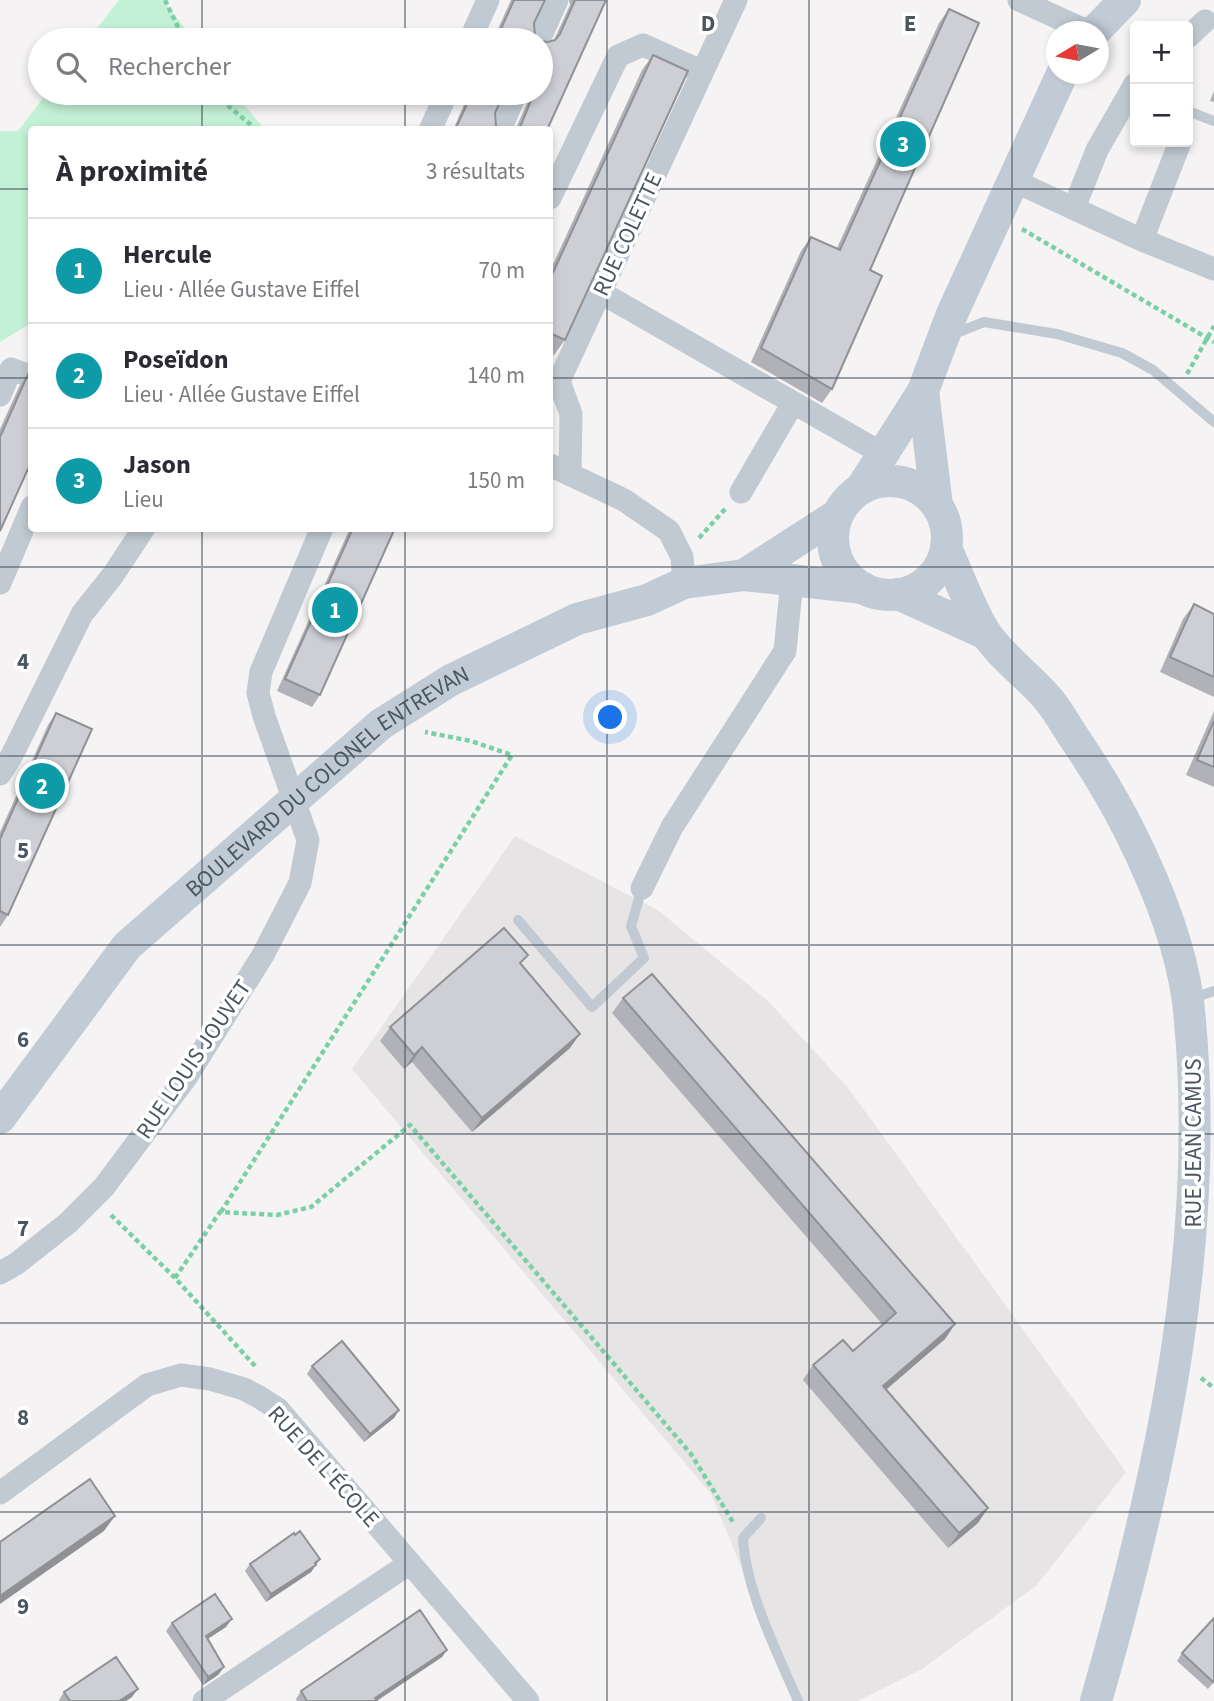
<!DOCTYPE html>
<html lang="fr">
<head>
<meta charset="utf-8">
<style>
	:root { --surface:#fff; --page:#f7f7f7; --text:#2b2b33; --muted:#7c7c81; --line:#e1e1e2; --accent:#d93025 }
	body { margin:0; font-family:"Source Sans 3",sans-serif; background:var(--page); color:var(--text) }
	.controls { position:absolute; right:21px; top:21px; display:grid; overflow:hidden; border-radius:7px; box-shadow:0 4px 10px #0003 }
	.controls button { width:63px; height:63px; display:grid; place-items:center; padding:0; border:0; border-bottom:2px solid var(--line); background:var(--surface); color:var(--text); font:35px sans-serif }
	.compass { position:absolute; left:1046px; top:21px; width:63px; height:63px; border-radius:50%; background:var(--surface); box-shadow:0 4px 10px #0003; rotate:260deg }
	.you { position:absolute; left:611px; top:718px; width:24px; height:24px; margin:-18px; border:5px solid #fff; border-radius:50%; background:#1a73e8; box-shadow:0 0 0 10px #1a73e833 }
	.badge { display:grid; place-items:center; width:46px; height:46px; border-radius:50%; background:var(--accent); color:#fff; font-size:23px; font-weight:700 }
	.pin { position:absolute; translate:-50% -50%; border:4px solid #fff; box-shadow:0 2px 7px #0006 }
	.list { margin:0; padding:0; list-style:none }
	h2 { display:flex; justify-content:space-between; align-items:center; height:91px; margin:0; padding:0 28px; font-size:30px }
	h2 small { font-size:23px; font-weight:400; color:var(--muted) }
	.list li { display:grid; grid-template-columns:46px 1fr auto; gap:21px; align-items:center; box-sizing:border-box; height:105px; padding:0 28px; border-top:2px solid var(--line) }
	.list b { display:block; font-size:26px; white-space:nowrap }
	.list p { margin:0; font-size:23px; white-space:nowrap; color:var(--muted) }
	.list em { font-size:23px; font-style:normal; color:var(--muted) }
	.icon { flex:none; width:38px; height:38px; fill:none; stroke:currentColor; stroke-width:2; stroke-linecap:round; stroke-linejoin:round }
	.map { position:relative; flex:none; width:1214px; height:1701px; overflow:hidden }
	.search { position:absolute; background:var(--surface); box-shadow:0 4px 10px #0003; left:28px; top:28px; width:525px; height:77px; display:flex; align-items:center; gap:18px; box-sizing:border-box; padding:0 24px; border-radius:38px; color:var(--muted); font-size:26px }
	.panel { position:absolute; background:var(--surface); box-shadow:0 4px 10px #0003; left:28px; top:126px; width:525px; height:406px; border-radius:7px }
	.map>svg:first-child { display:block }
	.education { fill:#e6e4e5 }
	.green { fill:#c3f1d5 }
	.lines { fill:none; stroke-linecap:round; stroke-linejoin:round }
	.path { stroke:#7ad0a6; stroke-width:4.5; stroke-dasharray:5 3.5; stroke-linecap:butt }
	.lane { stroke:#c1cad2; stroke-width:10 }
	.street { stroke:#c1cad2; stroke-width:23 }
	.secondary { stroke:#c1cbd6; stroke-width:32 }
	.wall { fill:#b0b2b7 }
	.shaded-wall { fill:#909195 }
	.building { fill:#cdcfd5; stroke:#909195; stroke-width:2 }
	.grid { fill:none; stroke:#4a5661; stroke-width:2; stroke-opacity:0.55 }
	.labels { text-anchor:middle; stroke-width:7; stroke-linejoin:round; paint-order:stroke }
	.street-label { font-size:23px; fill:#4a5661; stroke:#fff }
	.grid-label { font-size:23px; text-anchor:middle; font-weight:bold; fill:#4a5661; stroke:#fff; stroke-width:7; stroke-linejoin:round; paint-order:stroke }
</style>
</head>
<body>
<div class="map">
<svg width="1214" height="1701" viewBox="0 0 1214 1701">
	<rect width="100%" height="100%" fill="#f5f3f3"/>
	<path class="education" d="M 515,836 L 659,911 L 768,1001 L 849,1089 L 1126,1472 L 1036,1586 L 922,1669 L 858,1701 L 797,1701 L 711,1494 L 352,1069 Z"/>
	<path class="green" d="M 119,0 L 163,0 L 194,40 L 88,40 Z
		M 47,93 L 235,93 L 264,129 L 32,130 L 31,323 L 0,342 L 0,131 L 18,131 Z"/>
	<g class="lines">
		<path class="path" d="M 165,0 L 184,40
			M 216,93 L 220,99 L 257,130
			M 1022,229 L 1214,342
			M 1187,374 L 1214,326
			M 699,538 L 726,508
			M 221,1212 L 512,755 L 471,741 L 425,732
			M 111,1215 L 175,1278
			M 255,1366 L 175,1278 L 220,1212 L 277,1215 L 311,1207 L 410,1125 L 691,1454 L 733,1522
			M 1201,1378 L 1214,1388"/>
		<path class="lane" d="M 1188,111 L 1214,121
			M 951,335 L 984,322 L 1057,334 L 1122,353 L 1153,370 L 1214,422
			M 518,920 L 592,1007 L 644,958 L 631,926 L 642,888
			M 1190,999 L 1214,991
			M 761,1518 L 743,1538 C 746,1591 777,1652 798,1701"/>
		<path class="street" d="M 1019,0 L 1089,32
			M 1188,37 L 1205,21
			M 470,40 L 488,0
			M 539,40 L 557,0
			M 430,130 L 447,93
			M 500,130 L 516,93
			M 1012,180 L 1142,240 L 1214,269
			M 550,198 L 618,56 L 643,45 L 701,71
			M 1074,208 L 1097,150 L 1135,84
			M 1142,240 L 1180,142
			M 600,292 L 883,454
			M 0,395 L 11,369 L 32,377
			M 550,465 L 624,500 L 669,531 L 682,557 L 684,583
			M 570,475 L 571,414 L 559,381 L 736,0
			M 741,492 L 793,403
			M 0,583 L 32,507
			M 0,774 L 11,757 L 82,614 L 113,575 L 144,528
			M 642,888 L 672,827 L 785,651 L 792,580
			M 0,1273 L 16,1264 L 68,1223 L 104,1187 L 187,1076 L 263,955 L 300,883 L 308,840 L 264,716 L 258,693 L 261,672 L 322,528
			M 0,1493 L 147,1385 L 181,1375 L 210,1379 L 244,1389 L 259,1397 L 278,1409 L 528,1701
			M 204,1701 L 410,1563"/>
		<g class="secondary">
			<path d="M 1094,32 L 1125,0"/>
			<path d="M 923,391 L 937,506"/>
			<circle cx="890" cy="538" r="57"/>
			<path d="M 862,487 L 923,391 L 952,314 L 1062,74"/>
			<path d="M 946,548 C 959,576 969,607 985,632 C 1000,656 1031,678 1049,700 C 1058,711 1065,724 1073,736 C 1094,767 1113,798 1130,832 C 1156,884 1180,942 1188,1001 C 1214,1237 1161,1475 1096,1701"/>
			<path d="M 744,575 L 837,515"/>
			<path d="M 898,594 L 986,634"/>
			<path id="s1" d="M 0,1118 L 127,946 L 381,724 L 451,680 L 577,619 L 647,600 L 684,583 L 744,575 L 863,588"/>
		</g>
	</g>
	<path class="wall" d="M 511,0 L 545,0 L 534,23 L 535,36 L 540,40 L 493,40 Z
		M 569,0 L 606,0 L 547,130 L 515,130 L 529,99 L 528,93 L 541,93 L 548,42 L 554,40 L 570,5 Z
		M 949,9 L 870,270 L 832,389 L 822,403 L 751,362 L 801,251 L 811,237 L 837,248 L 939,23 Z
		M 653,55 L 565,340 L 554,355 L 550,353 L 550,271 L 642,70 Z
		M 1214,91 L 1214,102 L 1210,101 Z
		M 469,93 L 504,93 L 495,113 L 496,126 L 500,130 L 453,130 Z
		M 29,372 L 0,531 L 0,429 L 19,387 Z
		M 350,528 L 395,528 L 320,695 L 312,707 L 277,691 Z
		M 1194,604 L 1214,614 L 1214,697 L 1160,672 L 1183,619 Z
		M 1214,711 L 1214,787 L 1186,775 Z
		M 56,713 L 8,915 L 0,927 L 0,832 L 48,725 Z
		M 522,965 L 570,1048 L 472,1132 L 412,1062 L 404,1069 L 380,1041 L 390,1027 Z
		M 623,998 L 955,1324 L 945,1339 L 886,1389 L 978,1523 L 948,1548 L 803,1380 L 813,1365 L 853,1351 L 883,1325 L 612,1013 Z
		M 312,1366 L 399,1410 L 394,1418 L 364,1442 L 307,1374 Z
		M 320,1559 L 311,1572 L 266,1602 L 245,1571 L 250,1564 Z
		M 172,1623 L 226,1627 L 207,1639 L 224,1667 L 218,1675 L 203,1685 L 166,1631 Z
		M 447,1650 L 442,1657 L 377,1701 L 297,1701 L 296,1699 L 301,1691 Z
		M 1182,1653 L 1214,1682 L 1208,1689 L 1177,1661 Z
		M 64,1692 L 132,1697 L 126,1701 L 59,1701 L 59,1700 Z"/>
	<path class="shaded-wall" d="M 580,1034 L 570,1048 L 472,1132 L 482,1118 Z
		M 422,1047 L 412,1062 L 404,1069 L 414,1055 Z
		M 955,1324 L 945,1339 L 873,1401 L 883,1386 Z
		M 399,1410 L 394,1418 L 364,1442 L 370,1434 Z
		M 988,1508 L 978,1523 L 948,1548 L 959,1533 Z
		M 115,1516 L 104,1531 L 0,1604 L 0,1596 Z
		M 320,1559 L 311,1572 L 266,1602 L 271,1594 Z
		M 232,1619 L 226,1627 L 200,1644 L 206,1636 Z
		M 447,1650 L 442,1657 L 376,1701 L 375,1698 Z
		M 224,1667 L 218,1675 L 203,1685 L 208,1677 Z
		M 138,1689 L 132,1697 L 126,1701 L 119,1701 Z"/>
	<path class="building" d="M 514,0 L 545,0 L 534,23 L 535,36 L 540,40 L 496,40 Z
		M 575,0 L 606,0 L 547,130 L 516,130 L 521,125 L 534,93 L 541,93 L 541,41 L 548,42 L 555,40 L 560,34 Z
		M 949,9 L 979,23 L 870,270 L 882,276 L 832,389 L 761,348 L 811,237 L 840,250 Z
		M 653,55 L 688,71 L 565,340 L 550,333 L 550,279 Z
		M 472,93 L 504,93 L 495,113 L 496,126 L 500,130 L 455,130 Z
		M 29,372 L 32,373 L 32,460 L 0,531 L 0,437 Z
		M 353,528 L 395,528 L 320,695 L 285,679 Z
		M 1194,604 L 1214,614 L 1214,677 L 1170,657 Z
		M 56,713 L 92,729 L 8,915 L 0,911 L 0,839 Z
		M 1214,721 L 1214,767 L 1197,760 Z
		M 504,928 L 528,955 L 520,963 L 580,1034 L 482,1118 L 422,1047 L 414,1055 L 390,1027 Z
		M 652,974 L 955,1324 L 883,1386 L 988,1508 L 959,1533 L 813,1365 L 843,1340 L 853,1351 L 896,1313 L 623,998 Z
		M 342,1341 L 399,1410 L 370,1434 L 312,1366 Z
		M 90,1479 L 115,1516 L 0,1596 L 0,1542 Z
		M 300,1531 L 320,1559 L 315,1563 L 316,1565 L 271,1594 L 250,1564 L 294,1533 L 295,1535 Z
		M 215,1594 L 232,1619 L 206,1636 L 224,1667 L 208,1677 L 172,1623 Z
		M 420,1610 L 447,1650 L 375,1698 L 377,1701 L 307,1701 L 301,1691 Z
		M 1214,1618 L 1214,1681 L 1213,1682 L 1182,1653 Z
		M 116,1657 L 138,1689 L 119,1701 L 70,1701 L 64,1692 Z"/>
	<path class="grid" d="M 202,0 L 202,40M 405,0 L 405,40M 607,0 L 607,1701M 809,0 L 809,1701M 1012,0 L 1012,1701M 202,93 L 202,130M 405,93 L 405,130M 0,189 L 32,189M 550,189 L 1214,189M 0,378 L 32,378M 550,378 L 1214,378M 202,528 L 202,1701M 405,528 L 405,1701M 0,567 L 1214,567M 0,756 L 1214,756M 0,945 L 1214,945M 0,1134 L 1214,1134M 0,1323 L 1214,1323M 0,1512 L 1214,1512"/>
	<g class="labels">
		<g class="street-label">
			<text transform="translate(627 234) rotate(-65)" y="8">RUE COLETTE</text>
			<text dy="8" stroke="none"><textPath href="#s1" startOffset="474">BOULEVARD DU COLONEL ENTREVAN</textPath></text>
			<text transform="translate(193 1059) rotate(-56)" y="8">RUE LOUIS JOUVET</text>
			<text transform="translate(1193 1143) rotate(-90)" y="8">RUE JEAN CAMUS</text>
			<text transform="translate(324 1466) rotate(48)" y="8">RUE DE L'ÉCOLE</text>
		</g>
	</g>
	<g class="grid-label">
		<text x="708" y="31">D</text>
		<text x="910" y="31">E</text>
		<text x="23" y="669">4</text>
		<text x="23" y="858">5</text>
		<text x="23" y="1047">6</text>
		<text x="23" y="1236">7</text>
		<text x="23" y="1425">8</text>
		<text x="23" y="1614">9</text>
	</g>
</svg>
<div class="controls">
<button>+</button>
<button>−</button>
</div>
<svg class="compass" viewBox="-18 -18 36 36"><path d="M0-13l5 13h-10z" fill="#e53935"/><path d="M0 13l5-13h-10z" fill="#7c7c81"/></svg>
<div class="you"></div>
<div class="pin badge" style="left:335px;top:610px;background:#0f9aa8">1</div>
<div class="pin badge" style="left:42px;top:786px;background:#0f9aa8">2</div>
<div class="pin badge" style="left:903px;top:144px;background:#0f9aa8">3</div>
<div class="search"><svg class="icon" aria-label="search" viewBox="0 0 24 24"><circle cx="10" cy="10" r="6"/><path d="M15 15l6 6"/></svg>Rechercher</div>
<section class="panel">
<h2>À proximité<small>3 résultats</small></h2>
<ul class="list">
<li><span class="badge" style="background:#0f9aa8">1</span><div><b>Hercule</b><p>Lieu · Allée Gustave Eiffel</p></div><em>70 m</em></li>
<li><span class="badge" style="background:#0f9aa8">2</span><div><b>Poseïdon</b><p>Lieu · Allée Gustave Eiffel</p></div><em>140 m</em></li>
<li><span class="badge" style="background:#0f9aa8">3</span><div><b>Jason</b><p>Lieu</p></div><em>150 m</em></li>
</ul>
</section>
</div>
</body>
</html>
